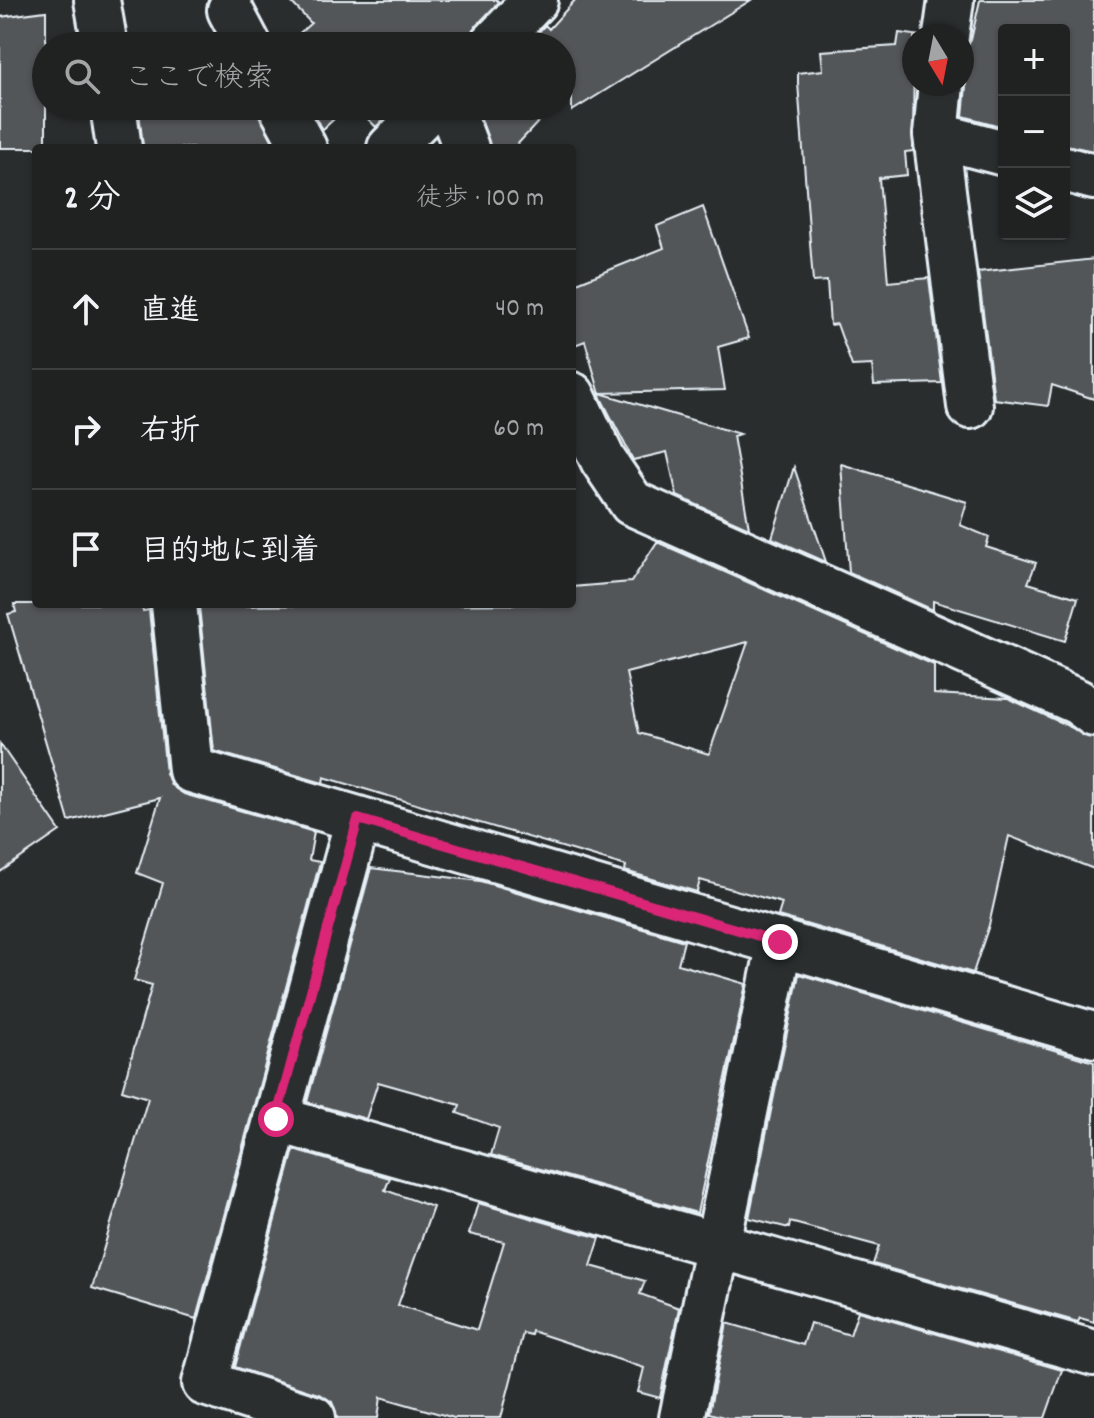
<!DOCTYPE html>
<html lang="ja">
<head>
<meta charset="utf-8">
<style>
	:root { --surface:#202222; --page:#2d2f2f; --text:#f1f3f6; --muted:#a2a4a5; --line:#3d3f40 }
	body { margin:0; font-family:Dekko,"Klee One",sans-serif; background:var(--page); color:var(--text) }
	.controls { position:absolute; right:24px; top:24px; display:grid; overflow:hidden; border-radius:8px; box-shadow:0 2px 6px #0004 }
	.controls button { width:72px; height:72px; display:grid; place-items:center; padding:0; border:0; border-bottom:2px solid var(--line); background:var(--surface); color:var(--text); font:40px sans-serif }
	.compass { position:absolute; left:902px; top:24px; width:72px; height:72px; border-radius:50%; background:var(--surface); box-shadow:0 2px 6px #0004; rotate:170deg }
	.stop { position:absolute; width:24px; height:24px; margin:-18px; border:6px solid #db2777; border-radius:50%; background:#fff }
	.stop.end { background:#db2777; border-color:#fff; box-shadow:0 2px 8px #0008 }
	.list { margin:0; padding:0; list-style:none }
	h2 { display:flex; justify-content:space-between; align-items:center; height:104px; margin:0; padding:0 32px; font-size:34px }
	h2 small { font-size:26px; font-weight:400; color:var(--muted) }
	.list li { display:grid; grid-template-columns:52px 1fr auto; gap:24px; align-items:center; box-sizing:border-box; height:120px; padding:0 32px; border-top:2px solid var(--line) }
	.list b { display:block; font-size:30px; white-space:nowrap }
	.list em { font-size:26px; font-style:normal; color:var(--muted) }
	.icon { flex:none; width:44px; height:44px; fill:none; stroke:currentColor; stroke-width:2; stroke-linecap:round; stroke-linejoin:round }
	.map { position:relative; flex:none; width:1094px; height:1418px; overflow:hidden }
	.search { position:absolute; background:var(--surface); box-shadow:0 2px 6px #0004; left:32px; top:32px; width:544px; height:88px; display:flex; align-items:center; gap:20px; box-sizing:border-box; padding:0 28px; border-radius:44px; color:var(--muted); font-size:30px }
	.panel { position:absolute; background:var(--surface); box-shadow:0 2px 6px #0004; left:32px; top:144px; width:544px; height:464px; border-radius:8px }
	.map>svg:first-child { display:block }
	.building { fill:#535759; stroke:#e8f1f8; stroke-width:2; fill-rule:evenodd }
	.lines { fill:none; stroke-linecap:round; stroke-linejoin:round }
	.street-casing { stroke:#e8f1f8; stroke-width:50 }
	.street { stroke:#2a2d2e; stroke-width:44 }
	.route { stroke:#db2777; stroke-width:10 }
</style>
</head>
<body>
<div class="map">
<svg width="1094" height="1418" viewBox="0 0 1094 1418">
	<rect width="100%" height="100%" fill="#2a2d2e"/>
	<filter id="ink" filterUnits="userSpaceOnUse"><feTurbulence type="fractalNoise" baseFrequency=".0125" numOctaves="2"/><feDisplacementMap in="SourceGraphic" scale="16" xChannelSelector="R" yChannelSelector="G"/><feConvolveMatrix kernelMatrix="1 2 1 2 8 2 1 2 1" color-interpolation-filters="sRGB"/></filter>
	<g filter="url(#ink)">
		<path class="building" d="M 289,0 L 497,0 L 499,2 L 473,29 L 467,46 L 285,46 L 311,23 Z
			M 575,0 L 751,0 L 572,111 L 572,86 L 562,97 L 562,46 L 526,46 L 545,25 L 549,29 Z
			M 980,0 L 1094,0 L 1094,151 L 1064,145 L 1064,30 L 1004,30 L 1004,127 L 963,116 L 966,86 L 962,54 L 971,40 Z
			M 46,11 L 46,148 L 0,148 L 0,17 Z
			M 899,33 L 921,36 L 914,36 L 913,151 L 905,152 L 907,175 L 879,178 L 888,282 L 929,278 L 942,383 L 874,385 L 872,365 L 852,366 L 837,324 L 830,325 L 827,281 L 813,282 L 798,83 L 798,73 L 823,70 L 821,51 L 897,46 Z
			M 146,106 L 256,106 L 276,148 L 143,148 L 139,111 Z
			M 310,106 L 348,106 L 322,130 Z
			M 355,106 L 397,106 L 376,127 Z
			M 477,106 L 553,106 L 514,148 L 490,147 Z
			M 703,207 L 749,338 L 718,347 L 725,390 L 600,393 L 740,434 L 733,436 L 749,528 L 677,496 L 667,452 L 633,460 L 601,398 L 585,341 L 572,346 L 572,285 L 664,248 L 657,226 Z
			M 1094,259 L 1094,399 L 1052,385 L 1048,406 L 994,399 L 978,272 Z
			M 841,464 L 967,502 L 960,525 L 989,537 L 986,547 L 1036,563 L 1028,583 L 1078,598 L 1065,641 L 933,601 L 933,610 L 849,572 Z
			M 794,467 L 826,562 L 772,538 Z
			M 657,542 L 934,665 L 934,694 L 1008,698 L 1094,738 L 1094,869 L 1009,836 L 989,925 L 973,973 L 778,916 L 782,903 L 700,880 L 697,892 L 625,871 L 626,866 L 324,777 L 323,783 L 214,751 L 199,606 L 572,604 L 572,587 L 631,582 ZM 748,642 L 709,754 L 639,733 L 626,673 Z
			M 14,604 L 141,604 L 143,611 L 149,610 L 166,773 L 171,785 L 184,794 L 314,832 L 309,860 L 320,862 L 196,1319 L 92,1288 L 148,1098 L 122,1090 L 152,985 L 134,980 L 163,883 L 137,873 L 160,798 L 69,821 L 8,614 L 16,612 Z
			M 0,744 L 60,831 L 0,872 Z
			M 371,868 L 480,881 L 684,941 L 678,964 L 746,984 L 697,1213 L 491,1155 L 499,1128 L 457,1113 L 460,1105 L 378,1082 L 366,1119 L 307,1102 Z
			M 799,974 L 1094,1062 L 1094,1322 L 1080,1318 L 1078,1322 L 873,1264 L 879,1246 L 790,1222 L 789,1228 L 749,1218 Z
			M 294,1150 L 390,1178 L 385,1190 L 433,1207 L 398,1305 L 477,1330 L 504,1242 L 469,1234 L 478,1203 L 600,1238 L 591,1266 L 645,1281 L 640,1294 L 679,1308 L 660,1398 L 638,1392 L 644,1368 L 532,1331 L 531,1335 L 523,1333 L 501,1418 L 454,1418 L 381,1397 L 378,1418 L 337,1418 L 332,1402 L 321,1395 L 235,1367 Z
			M 858,1311 L 1062,1370 L 1045,1418 L 727,1418 L 709,1413 L 727,1323 L 803,1345 L 810,1323 L 850,1335 Z"/>
		<g class="lines">
			<g class="street-casing">
				<path id="street" d="M 97,0 L 105,46
					M 230,10 L 249,46
					M 946,36 L 951,0
					M 491,46 L 535,0
					M 941,84 L 936,135 L 970,406
					M 113,106 L 119,148
					M 281,106 L 304,148
					M 450,106 L 466,148
					M 936,135 L 1004,153
					M 390,148 L 432,106
					M 1064,169 L 1094,177
					M 572,395 L 603,460 L 632,503 L 1078,702 L 1094,714
					M 174,604 L 191,770 L 1094,1035
					M 276,1119 L 1094,1353
					M 313,1418 L 205,1383 L 358,819
					M 682,1418 L 780,942"/>
			</g>
			<use href="#street" class="street"/>
		</g>
	</g>
	<g class="lines" filter="url(#ink)">
		<path class="route" d="M 276,1119 L 358,819 L 780,942"/>
	</g>
</svg>
<div class="controls">
<button>+</button>
<button>−</button>
<button><svg class="icon" aria-label="layers" viewBox="0 0 24 24"><path d="M12 4l9 5-9 5-9-5zM3 14l9 5 9-5"/></svg></button>
</div>
<svg class="compass" viewBox="-18 -18 36 36"><path d="M0-13l5 13h-10z" fill="#e53935"/><path d="M0 13l5-13h-10z" fill="#a2a4a5"/></svg>
<div class="stop" style="left:276px;top:1119px"></div>
<div class="stop end" style="left:780px;top:942px"></div>
<div class="search"><svg class="icon" aria-label="search" viewBox="0 0 24 24"><circle cx="10" cy="10" r="6"/><path d="M15 15l6 6"/></svg>ここで検索</div>
<section class="panel">
<h2>2 分<small>徒歩 · 100 m</small></h2>
<ul class="list">
<li><svg class="icon" aria-label="ahead" viewBox="0 0 24 24"><path d="M12 20V5M6 11l6-6 6 6"/></svg><div><b>直進</b></div><em>40 m</em></li>
<li><svg class="icon" aria-label="right" viewBox="0 0 24 24"><path d="M7 20v-9h11M14 6l5 5-5 5"/></svg><div><b>右折</b></div><em>60 m</em></li>
<li><svg class="icon" aria-label="arrive" viewBox="0 0 24 24"><path d="M6 21V4h12l-3 4 3 4H6"/></svg><div><b>目的地に到着</b></div></li>
</ul>
</section>
</div>
</body>
</html>
